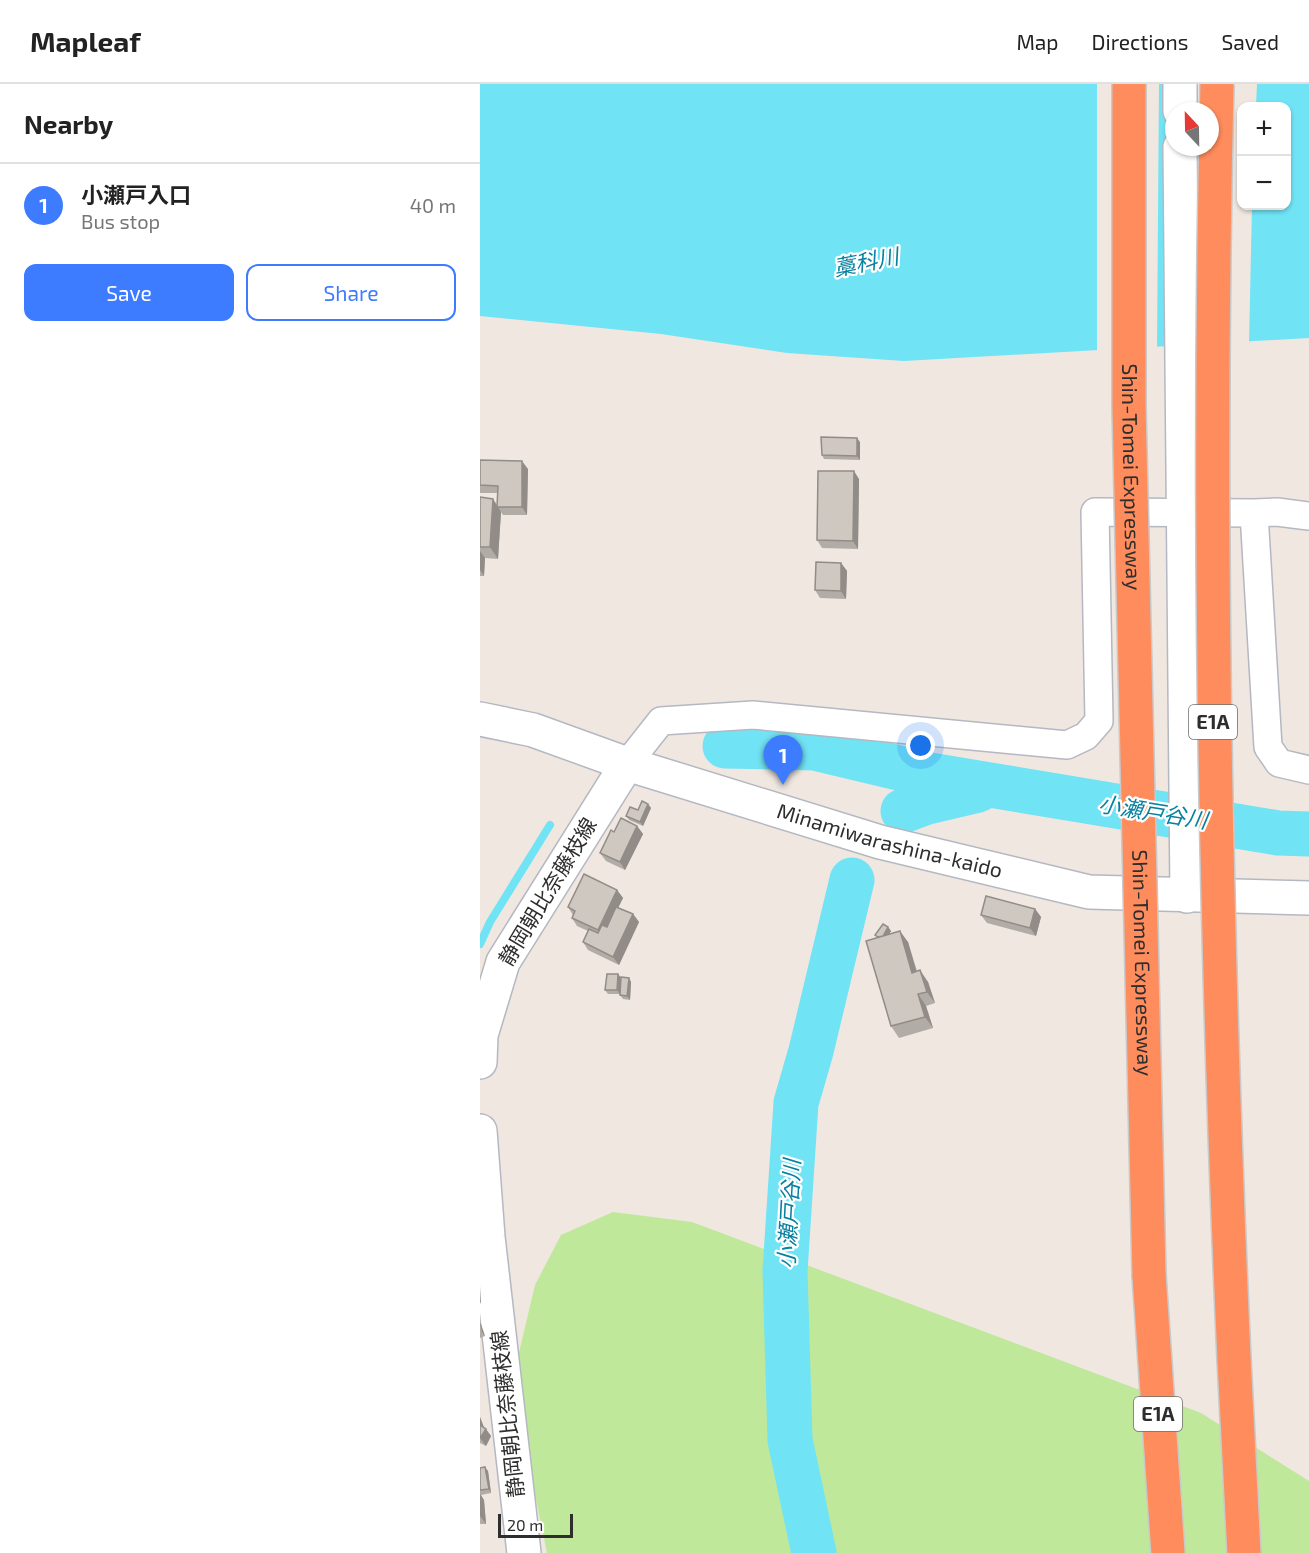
<!DOCTYPE html>
<html lang="en">
<head>
<meta charset="utf-8">
<style>
	:root { --surface:#fff; --page:#f2f2f2; --text:#222; --muted:#767676; --line:#e0e0e0; --accent:#3e7cff }
	body { margin:0; font-family:"Exo 2","Noto Sans JP",sans-serif; background:var(--page); color:var(--text) }
	.controls { position:absolute; right:18px; top:18px; display:grid; overflow:hidden; border-radius:12px; box-shadow:0 2px 4px #0004 }
	.controls button { width:54px; height:54px; display:grid; place-items:center; padding:0; border:0; border-bottom:2px solid var(--line); background:var(--surface); color:var(--text); font:30px sans-serif }
	.compass { position:absolute; left:685px; top:18px; width:54px; height:54px; border-radius:50%; background:var(--surface); box-shadow:0 2px 4px #0004; rotate:338deg }
	.scale { position:absolute; left:18px; bottom:15px; width:75px; box-sizing:border-box; padding-left:6px; border:3px solid #2e2e2e; border-top:0; font-size:16px; line-height:21px; white-space:nowrap; color:#2e2e2e; -webkit-text-stroke:4px #fff; paint-order:stroke }
	.you { position:absolute; left:441px; top:662px; width:21px; height:21px; margin:-15px; border:4px solid #fff; border-radius:50%; background:#1a73e8; box-shadow:0 0 0 9px #1a73e833 }
	.badge { display:grid; place-items:center; width:39px; height:39px; border-radius:50%; background:var(--accent); color:#fff; font-size:20px; font-weight:700 }
	.pin { position:absolute; translate:-50% -50px; filter:drop-shadow(0 2px 3px #0008) }
	.pin::after { content:''; position:absolute; top:32px; width:21px; height:18px; background:inherit; clip-path:polygon(0 0,100% 0,50% 100%) }
	.list { margin:0; padding:0; list-style:none }
	h2 { display:flex; justify-content:space-between; align-items:center; height:78px; margin:0; padding:0 24px; font-size:26px }
	h2 small { font-size:20px; font-weight:400; color:var(--muted) }
	.list li { display:grid; grid-template-columns:39px 1fr auto; gap:18px; align-items:center; box-sizing:border-box; height:84px; padding:0 24px; border-top:2px solid var(--line) }
	.list b { display:block; font-size:22px; white-space:nowrap }
	.list p { margin:0; font-size:20px; white-space:nowrap; color:var(--muted) }
	.list em { font-size:20px; font-style:normal; color:var(--muted) }
	.actions { display:flex; gap:12px; padding:18px 24px }
	.actions a { flex:1; padding:14px 0; border:2px solid var(--accent); border-radius:12px; text-align:center; font-size:21px; color:var(--accent) }
	.actions .main { background:var(--accent); color:#fff }
	.map { position:relative; flex:none; width:829px; height:1469px; overflow:hidden }
	header { display:flex; align-items:center; gap:36px; box-sizing:border-box; height:84px; padding:0 30px; background:var(--surface); border-bottom:2px solid var(--line) }
	header strong { font-size:28px }
	nav { display:flex; gap:33px; margin-inline-start:auto; font-size:21px }
	main { display:flex }
	aside { flex:1; background:var(--surface) }
	.map>svg:first-child { display:block }
	.green { fill:#c0e89b }
	.water { fill:#70e3f5; fill-rule:evenodd }
	.pier { fill:#efe7e0 }
	.lines { fill:none; stroke-linecap:round; stroke-linejoin:round }
	.stream { stroke:#70e3f5; stroke-width:8 }
	.river { stroke:#70e3f5; stroke-width:45 }
	.minor-casing { stroke:#b4b8c2; stroke-width:30 }
	.tertiary-casing { stroke:#b4b8c2; stroke-width:36 }
	.secondary-casing { stroke:#b4b8c2; stroke-width:36 }
	.motorway-casing { stroke:#c9c9c9; stroke-width:36 }
	.minor { stroke:#fff; stroke-width:27 }
	.tertiary { stroke:#fff; stroke-width:33 }
	.secondary { stroke:#fff; stroke-width:33 }
	.motorway { stroke:#ff8c5c; stroke-width:33 }
	.motorway-bridge-casing { stroke:#c9c9c9; stroke-width:36; stroke-linecap:butt }
	.motorway-bridge { stroke:#ff8c5c; stroke-width:33 }
	.wall { fill:#b2aca6 }
	.shaded-wall { fill:#918c87 }
	.building { fill:#cfc8c1; stroke:#918c87; stroke-width:1.5 }
	.labels { text-anchor:middle; stroke-width:4.5; stroke-linejoin:round; paint-order:stroke }
	.shield { fill:#fff; stroke:#6d6d6d; stroke-width:1.5 }
	.shield-label { font-size:20px; font-weight:bold; fill:#2e2e2e }
	.street-label { font-size:21px; fill:#2e2e2e; stroke:#fff }
	.water-label { font-size:22px; font-style:italic; fill:#0881a0; stroke:#fff }
</style>
</head>
<body>
<header>
<strong>Mapleaf</strong>
<nav><a>Map</a><a>Directions</a><a>Saved</a></nav>
</header>
<main>
<aside>
<h2>Nearby<small></small></h2>
<ul class="list">
<li><span class="badge">1</span><div><b>小瀬戸入口</b><p>Bus stop</p></div><em>40 m</em></li>
</ul>
<div class="actions"><a class="main">Save</a><a>Share</a></div>
</aside>
<div class="map">
<svg width="829" height="1469" viewBox="0 0 829 1469">
	<rect width="100%" height="100%" fill="#efe7e0"/>
	<path class="green" d="M 133,1128 L 212,1138 L 721,1329 L 829,1397 L 829,1469 L 67,1469 L 40,1338 L 37,1277 L 55,1201 L 81,1151 Z"/>
	<path class="water" d="M 0,0 L 829,0 L 829,254 L 424,277 L 307,269 L 181,250 L 0,232 ZM 762,22 L 806,22 L 806,122 L 762,122 ZM 694,27 L 730,27 L 730,63 L 694,63 Z"/>
	<path class="pier" d="M 617,0 L 679,0 L 677,266 L 617,269 Z
		M 712,0 L 777,0 L 776,22 L 762,22 L 762,122 L 772,122 L 769,260 L 706,264 L 709,63 L 730,63 L 730,27 L 711,27 Z"/>
	<g class="lines">
		<path class="stream" d="M 0,860 L 10,838 L 70,741"/>
		<path class="river" d="M 245,662 L 335,664 L 444,690 L 798,749 L 829,750
			M 423,727 L 447,718 L 498,706
			M 334,1469 L 310,1356 L 305,1187 L 316,1019 L 331,967 L 372,796"/>
		<g class="minor-casing">
			<path id="minor" d="M 829,432 L 797,428 L 774,429 L 788,663 L 799,679 L 829,686
				M 147,680 L 181,637 L 273,631 L 587,661 L 606,652 L 619,637 L 615,428 L 774,429"/>
		</g>
		<g class="tertiary-casing">
			<path id="tertiary" d="M 700,0 L 700,27
				M 700,63 L 707,812"/>
		</g>
		<g class="secondary-casing">
			<g id="secondary">
				<path id="s1" d="M 0,635 L 53,646 L 147,680 L 400,758 L 609,808 L 829,814"/>
				<path d="M 0,978 L 1,951 L 23,878 L 147,680"/>
				<path d="M 0,1047 L 8,1153 L 44,1469"/>
			</g>
		</g>
		<g class="motorway-casing">
			<path id="motorway" d="M 669,1191 L 688,1469
				M 754,1275 L 764,1469"/>
		</g>
		<use href="#minor" class="minor"/>
		<use href="#tertiary" class="tertiary"/>
		<use href="#secondary" class="secondary"/>
		<use href="#motorway" class="motorway"/>
		<g class="motorway-bridge-casing">
			<g id="motorway-bridge">
				<path id="s2" d="M 649,0 L 649,323 L 669,1191"/>
				<path d="M 737,0 C 727,425 735,850 754,1275"/>
			</g>
		</g>
		<use href="#motorway-bridge" class="motorway-bridge"/>
	</g>
	<path class="wall" d="M 380,358 L 380,376 L 344,375 L 342,371 Z
		M 0,376 L 48,385 L 47,431 L 23,431 L 21,428 L 18,475 L 5,474 L 4,492 L 0,492 L 0,413 L 13,415 L 17,421 L 17,409 L 0,409 Z
		M 379,395 L 378,465 L 342,464 L 337,456 Z
		M 361,479 L 367,487 L 366,515 L 340,514 L 335,506 Z
		M 168,720 L 171,724 L 163,742 L 149,736 L 146,732 Z
		M 157,742 L 163,750 L 145,786 L 126,777 L 120,769 L 134,748 Z
		M 137,806 L 143,814 L 138,824 L 153,830 L 159,838 L 139,881 L 108,866 L 103,858 L 108,847 L 97,842 L 92,834 L 93,831 L 88,823 Z
		M 555,825 L 561,833 L 556,852 L 507,839 L 501,831 Z
		M 408,843 L 411,847 L 409,850 L 428,858 L 437,887 L 448,898 L 455,919 L 446,922 L 453,944 L 419,954 L 411,942 L 397,854 L 395,851 Z
		M 138,890 L 141,894 L 140,910 L 128,910 L 125,906 Z
		M 149,894 L 151,898 L 150,916 L 143,915 L 140,911 Z
		M 0,1239 L 5,1252 L 0,1254 Z
		M 0,1333 L 4,1344 L 11,1352 L 6,1362 L 0,1359 Z
		M 0,1384 L 8,1387 L 11,1409 L 1,1411 L 4,1416 L 6,1440 L 0,1440 Z"/>
	<path class="shaded-wall" d="M 377,354 L 380,358 L 380,376 L 377,372 Z
		M 42,377 L 48,385 L 47,431 L 42,423 Z
		M 374,387 L 379,395 L 378,465 L 373,457 Z
		M 13,415 L 21,428 L 18,475 L 10,463 Z
		M 0,467 L 5,474 L 4,492 L 0,486 Z
		M 361,479 L 367,487 L 366,515 L 361,507 Z
		M 168,720 L 171,724 L 163,742 L 160,738 Z
		M 157,742 L 163,750 L 145,786 L 140,778 Z
		M 137,806 L 143,814 L 123,854 L 118,846 Z
		M 555,825 L 561,833 L 556,852 L 550,844 Z
		M 153,830 L 159,838 L 139,881 L 133,873 Z
		M 408,843 L 411,847 L 404,859 L 401,855 Z
		M 420,847 L 428,858 L 440,900 L 432,889 Z
		M 440,886 L 448,898 L 455,919 L 447,908 Z
		M 138,890 L 141,894 L 140,910 L 137,906 Z
		M 149,894 L 151,898 L 150,916 L 147,912 Z
		M 438,910 L 446,922 L 453,944 L 445,933 Z
		M 0,1202 L 1,1220 L 0,1218 Z
		M 0,1239 L 1,1240 L 5,1252 L 2,1248 Z
		M 0,1333 L 5,1346 L 6,1345 L 11,1352 L 6,1362 L 0,1354 Z
		M 5,1383 L 8,1387 L 11,1409 L 9,1405 Z
		M 0,1410 L 4,1416 L 6,1440 L 0,1432 Z"/>
	<path class="building" d="M 341,353 L 377,354 L 377,372 L 342,371 Z
		M 0,376 L 42,377 L 42,423 L 17,423 L 18,402 L 0,401 Z
		M 338,387 L 374,387 L 373,457 L 337,456 Z
		M 0,413 L 13,415 L 10,463 L 0,463 Z
		M 336,478 L 361,479 L 361,507 L 335,506 Z
		M 162,717 L 168,720 L 160,738 L 146,732 L 150,723 L 158,726 Z
		M 141,734 L 157,742 L 140,778 L 120,769 L 131,746 L 134,748 Z
		M 104,790 L 137,806 L 118,846 L 92,834 L 95,827 L 88,823 Z
		M 506,812 L 555,825 L 550,844 L 501,831 Z
		M 136,823 L 153,830 L 133,873 L 103,858 L 109,845 L 118,849 L 122,841 L 127,843 Z
		M 403,840 L 408,843 L 403,852 L 398,853 L 395,851 Z
		M 420,847 L 432,889 L 440,886 L 447,908 L 438,910 L 445,933 L 411,942 L 386,857 Z
		M 127,890 L 138,890 L 137,906 L 125,906 Z
		M 141,893 L 149,894 L 147,912 L 140,911 Z
		M 0,1341 L 6,1345 L 0,1354 Z
		M 5,1383 L 9,1405 L 0,1406 L 0,1384 Z"/>
	<g class="labels">
		<g class="shield">
			<rect x="709" y="621" width="48" height="34" rx="4.5"/>
			<rect x="654" y="1313" width="48" height="34" rx="4.5"/>
		</g>
		<g class="shield-label">
			<text x="733" y="645">E1A</text>
			<text x="678" y="1337">E1A</text>
		</g>
		<g class="street-label">
			<text dy="7" stroke="none"><textPath href="#s2" startOffset="393">Shin-Tomei Expressway</textPath></text>
			<text dy="7" stroke="none"><textPath href="#s1" startOffset="428">Minamiwarashina-kaido</textPath></text>
			<text transform="translate(68 808) rotate(-59)" y="7">静岡朝比奈藤枝線</text>
			<text dy="7" stroke="none"><textPath href="#s2" startOffset="879">Shin-Tomei Expressway</textPath></text>
			<text transform="translate(28 1330) rotate(-96)" y="7">静岡朝比奈藤枝線</text>
		</g>
		<g class="water-label">
			<text transform="translate(386 178) rotate(-11)" y="8">藁科川</text>
			<text transform="translate(673 728) rotate(9)" y="8">小瀬戸谷川</text>
			<text transform="translate(309 1130) rotate(-87)" y="8">小瀬戸谷川</text>
		</g>
	</g>
</svg>
<div class="controls">
<button>+</button>
<button>−</button>
</div>
<svg class="compass" viewBox="-18 -18 36 36"><path d="M0-13l5 13h-10z" fill="#e53935"/><path d="M0 13l5-13h-10z" fill="#767676"/></svg>
<div class="scale">20 m</div>
<div class="you"></div>
<div class="pin badge" style="left:303px;top:701px">1</div>
</div>
</main>
</body>
</html>
